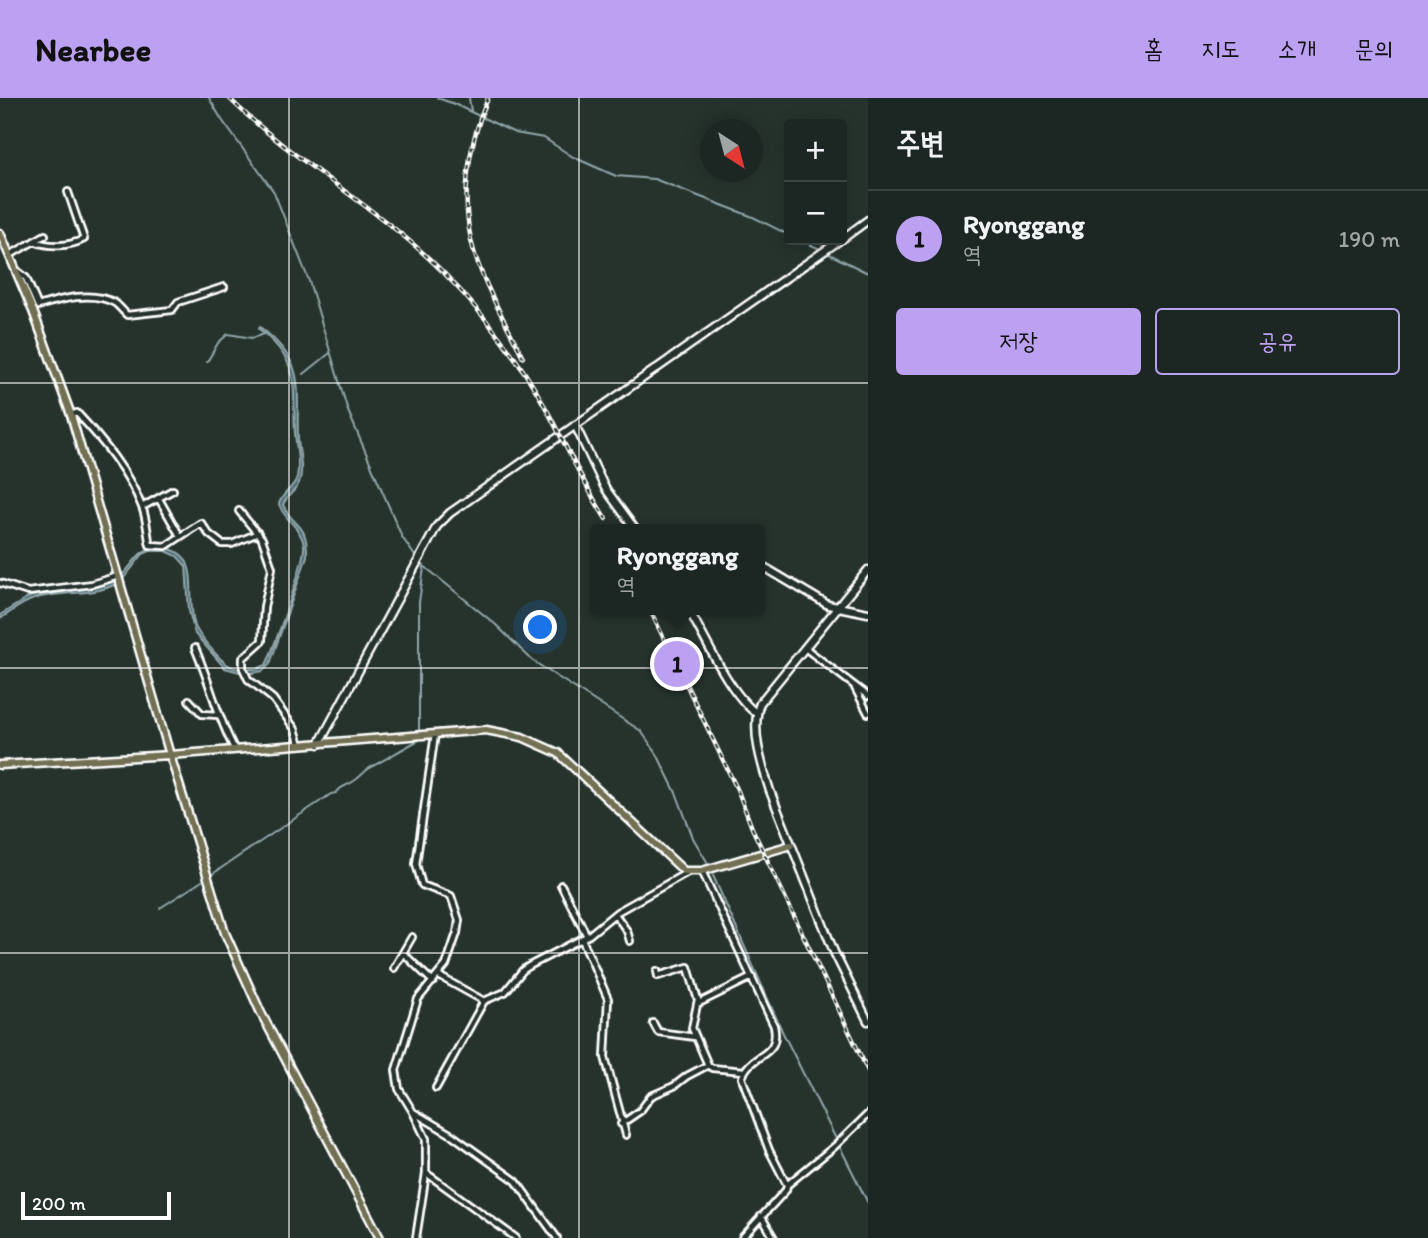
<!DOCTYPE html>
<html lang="ko">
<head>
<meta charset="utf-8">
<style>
	:root { --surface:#1c2622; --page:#29322f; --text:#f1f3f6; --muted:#a0a5a5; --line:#3a4340; --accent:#bca0f2 }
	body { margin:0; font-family:Itim,"Poor Story",sans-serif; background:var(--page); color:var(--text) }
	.controls { position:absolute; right:21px; top:21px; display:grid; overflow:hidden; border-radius:7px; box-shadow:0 4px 18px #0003 }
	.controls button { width:63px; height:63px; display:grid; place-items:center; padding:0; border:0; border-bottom:2px solid var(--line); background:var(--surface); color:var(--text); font:35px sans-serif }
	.compass { position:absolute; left:700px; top:21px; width:63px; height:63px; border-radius:50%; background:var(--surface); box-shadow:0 4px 18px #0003; rotate:144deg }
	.scale { position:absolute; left:21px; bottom:18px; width:150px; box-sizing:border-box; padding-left:7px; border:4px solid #fff; border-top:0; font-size:19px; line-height:24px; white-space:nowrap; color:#fff; -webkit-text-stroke:5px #26332d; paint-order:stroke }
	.you { position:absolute; left:541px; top:530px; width:24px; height:24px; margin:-18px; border:5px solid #fff; border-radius:50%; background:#1a73e8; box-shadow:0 0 0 10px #1a73e833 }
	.badge { display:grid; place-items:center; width:46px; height:46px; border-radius:50%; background:var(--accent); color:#111; font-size:23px; font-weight:700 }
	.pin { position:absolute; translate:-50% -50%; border:4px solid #fff; box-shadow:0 2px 7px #0006 }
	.popup { position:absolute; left:590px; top:426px; width:175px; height:91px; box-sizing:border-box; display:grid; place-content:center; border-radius:7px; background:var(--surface); filter:drop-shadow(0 2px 5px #0005); font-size:23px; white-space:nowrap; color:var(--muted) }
	.popup b { font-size:26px; color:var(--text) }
	.popup::after { content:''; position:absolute; left:50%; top:100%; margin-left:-14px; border:14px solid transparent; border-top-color:var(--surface) }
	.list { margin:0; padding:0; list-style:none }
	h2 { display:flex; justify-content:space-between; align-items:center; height:91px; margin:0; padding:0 28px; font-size:30px }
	h2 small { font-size:23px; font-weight:400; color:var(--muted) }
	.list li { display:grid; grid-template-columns:46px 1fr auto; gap:21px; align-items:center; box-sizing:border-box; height:98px; padding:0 28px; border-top:2px solid var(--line) }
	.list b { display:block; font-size:26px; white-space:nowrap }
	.list p { margin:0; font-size:23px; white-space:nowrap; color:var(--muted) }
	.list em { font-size:23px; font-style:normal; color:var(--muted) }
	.actions { display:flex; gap:14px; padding:21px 28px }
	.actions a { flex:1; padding:16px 0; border:2px solid var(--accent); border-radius:7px; text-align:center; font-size:24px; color:var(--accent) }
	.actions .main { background:var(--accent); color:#111 }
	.map { position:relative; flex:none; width:868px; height:1140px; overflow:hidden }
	header { display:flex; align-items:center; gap:42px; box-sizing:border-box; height:98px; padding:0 35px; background:var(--accent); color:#111 }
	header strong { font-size:33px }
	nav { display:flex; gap:38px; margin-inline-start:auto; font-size:24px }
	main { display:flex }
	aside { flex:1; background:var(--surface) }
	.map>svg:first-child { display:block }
	.water { fill:#4a6a71; stroke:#92a6aa; stroke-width:2 }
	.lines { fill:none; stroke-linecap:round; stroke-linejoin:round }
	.stream { stroke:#92a6aa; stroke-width:2 }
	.street-casing { stroke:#fff; stroke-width:10 }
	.secondary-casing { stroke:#fff; stroke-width:11 }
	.primary-casing { stroke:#fff; stroke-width:11 }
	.street { stroke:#26332d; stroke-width:4.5 }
	.secondary { stroke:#26332d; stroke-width:6 }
	.primary { stroke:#716f52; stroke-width:6 }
	.rail-casing { stroke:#fff; stroke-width:4.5 }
	.rail { stroke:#26332d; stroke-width:2; stroke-dasharray:5; stroke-linecap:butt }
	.grid { fill:none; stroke:#fff; stroke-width:2; stroke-opacity:0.55 }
</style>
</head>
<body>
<header>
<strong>Nearbee</strong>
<nav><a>홈</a><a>지도</a><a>소개</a><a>문의</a></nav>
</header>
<main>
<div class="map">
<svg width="868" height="1140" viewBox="0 0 868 1140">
	<rect width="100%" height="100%" fill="#26332d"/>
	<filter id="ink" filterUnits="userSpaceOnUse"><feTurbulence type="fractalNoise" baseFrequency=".0143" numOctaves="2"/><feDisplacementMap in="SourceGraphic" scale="14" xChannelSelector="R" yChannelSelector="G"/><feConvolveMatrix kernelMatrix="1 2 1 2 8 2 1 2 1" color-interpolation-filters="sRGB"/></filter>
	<g filter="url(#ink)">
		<path class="water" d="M 260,229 C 308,267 296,287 298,341 C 299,355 304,372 299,385 C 295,394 286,398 283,407 C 293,430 308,423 307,458 L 270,566 L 263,573 L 246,576 L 244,571 L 257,571 L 266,567 C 274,549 306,462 304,447 C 301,429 284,422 279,406 C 282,395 294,390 297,379 C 300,366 296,348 295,335 C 292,285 302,266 259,231 Z
			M 155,449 C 207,450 184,496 195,528 C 199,538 207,546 214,554 C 222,563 229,570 241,571 L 243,575 L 225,570 L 195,536 L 189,513 L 186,468 L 177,458 L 166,453 L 150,453 L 143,456 L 123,481 L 122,477 C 134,466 138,452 155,449 Z
			M 115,483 L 116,486 C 91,499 60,492 34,501 C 21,505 11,514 0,521 L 0,517 L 31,498 L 96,489 Z"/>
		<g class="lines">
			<path class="stream" d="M 209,0 L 222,22 L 274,94 L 309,183 L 348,313 L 402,439 L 417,461
				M 437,0 L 452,5 L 515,35 L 544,40 L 573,59 L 616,78 L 654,81 L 753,119 L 789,137
				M 469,0 L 471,13
				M 800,142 L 820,151
				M 825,154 L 868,175
				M 207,264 L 218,245 L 228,236 L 252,240 L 264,236
				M 304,276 L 330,255
				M 424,468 L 495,526 L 533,563 L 641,633 L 657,656 L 677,697 L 693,740 L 709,767
				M 711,773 L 783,935 L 868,1105
				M 211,777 L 331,696 L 336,695 C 341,688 347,688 354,683 C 359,680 365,673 371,669 C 386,661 402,651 419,642 L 419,504 L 424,470 L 421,465
				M 160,810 L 202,783"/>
			<g class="street-casing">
				<path id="street" d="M 34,143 C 49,149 69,149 84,141 L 68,94
					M 10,157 L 45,137
					M 16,172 L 26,180 L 38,208 C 61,201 92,192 115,205 C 119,208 123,213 127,217 L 172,212 L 178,204 L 224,189
					M 71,317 L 77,315 C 103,343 128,373 142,409 C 147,421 147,435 150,447 L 166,448 L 201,425 L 209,436 L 222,446 L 232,446 L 258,435
					M 159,401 L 180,438
					M 142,409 L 173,392
					M 239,413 L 262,441 L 272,470 L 264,509 L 262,543 L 243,560 L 243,570 L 248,581 L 273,601 L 295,631 L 300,647
					M 0,485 L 28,494 L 92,486 L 118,478
					M 195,550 C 210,584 217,619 235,652
					M 805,550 L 868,598
					M 855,590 L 868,615
					M 189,602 L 202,616 L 218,617
					M 702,773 L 774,928 C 781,961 749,954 742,980 L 769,1052 L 787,1087 L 786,1092 L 742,1140
					M 561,787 L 587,838
					M 615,816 L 627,833 L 630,843
					M 582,841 L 608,901 L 605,959 L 626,1037
					M 403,855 L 433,884
					M 394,870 L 412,839
					M 657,873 L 658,878 L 688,869 L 698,902 L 692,930 L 708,967 L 712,970 L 744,973
					M 439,878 L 484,903 L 505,894 L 523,872 L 531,867 L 589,837 L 617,814 L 688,774
					M 697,906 L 752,879
					M 653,925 L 658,934 L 695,939
					M 436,990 L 484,903
					M 413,1014 L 452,1037 L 516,1083 L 557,1140
					M 621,1026 L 640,1013 L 651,998 L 674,988 L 687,978 L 708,967
					M 426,1075 L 516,1140
					M 787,1087 L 835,1048 L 868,1016
					M 761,1118 L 774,1140
					M 416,1140 L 426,1075 L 426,1041 L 413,1014 L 399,991 L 396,972 L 418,901 L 446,867 L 457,835 L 459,822 L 451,798 L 422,787 L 416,766 L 435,636"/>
			</g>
			<g class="secondary-casing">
				<path id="secondary" d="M 842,141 L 868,122
					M 575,327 L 605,390 L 635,431
					M 759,466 L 828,507 L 868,515
					M 868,472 L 760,605 C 750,632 762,667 770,693 L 834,854 L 868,923
					M 689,512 C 706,542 730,596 756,615
					M 319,646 L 437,428 L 450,415 L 840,142"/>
			</g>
			<g class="primary-casing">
				<path id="primary" d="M 0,135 L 33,213 L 71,317 L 170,657 L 225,835 L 261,915 L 380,1140
					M 0,667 L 170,657 L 486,632 L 522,639 L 558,655 L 684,773 L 702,773 L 791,747"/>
			</g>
			<use href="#street" class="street"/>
			<use href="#secondary" class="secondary"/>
			<use href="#primary" class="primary"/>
			<g class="rail-casing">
				<path id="rail" d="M 229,0 C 294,65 378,108 443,174 C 484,216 520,262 548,314 C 567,350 584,387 606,421
					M 488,0 C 467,49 459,105 475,157 C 487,193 506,225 523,259
					M 650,512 L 738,693 L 752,730 L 868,973"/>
			</g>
			<use href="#rail" class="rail"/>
		</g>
	</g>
	<path class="grid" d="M 289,0 L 289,1140M 579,0 L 579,1140M 0,285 L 868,285M 0,570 L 868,570M 0,855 L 868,855"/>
</svg>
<div class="controls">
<button>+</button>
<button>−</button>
</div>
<svg class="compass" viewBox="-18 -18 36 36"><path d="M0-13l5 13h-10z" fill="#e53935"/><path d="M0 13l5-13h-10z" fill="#a0a5a5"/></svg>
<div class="scale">200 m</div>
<div class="you"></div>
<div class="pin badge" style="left:677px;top:566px">1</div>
<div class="popup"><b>Ryonggang</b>역</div>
</div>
<aside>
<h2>주변<small></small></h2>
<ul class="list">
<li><span class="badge">1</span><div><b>Ryonggang</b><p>역</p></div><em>190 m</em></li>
</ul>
<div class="actions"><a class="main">저장</a><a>공유</a></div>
</aside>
</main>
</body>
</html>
